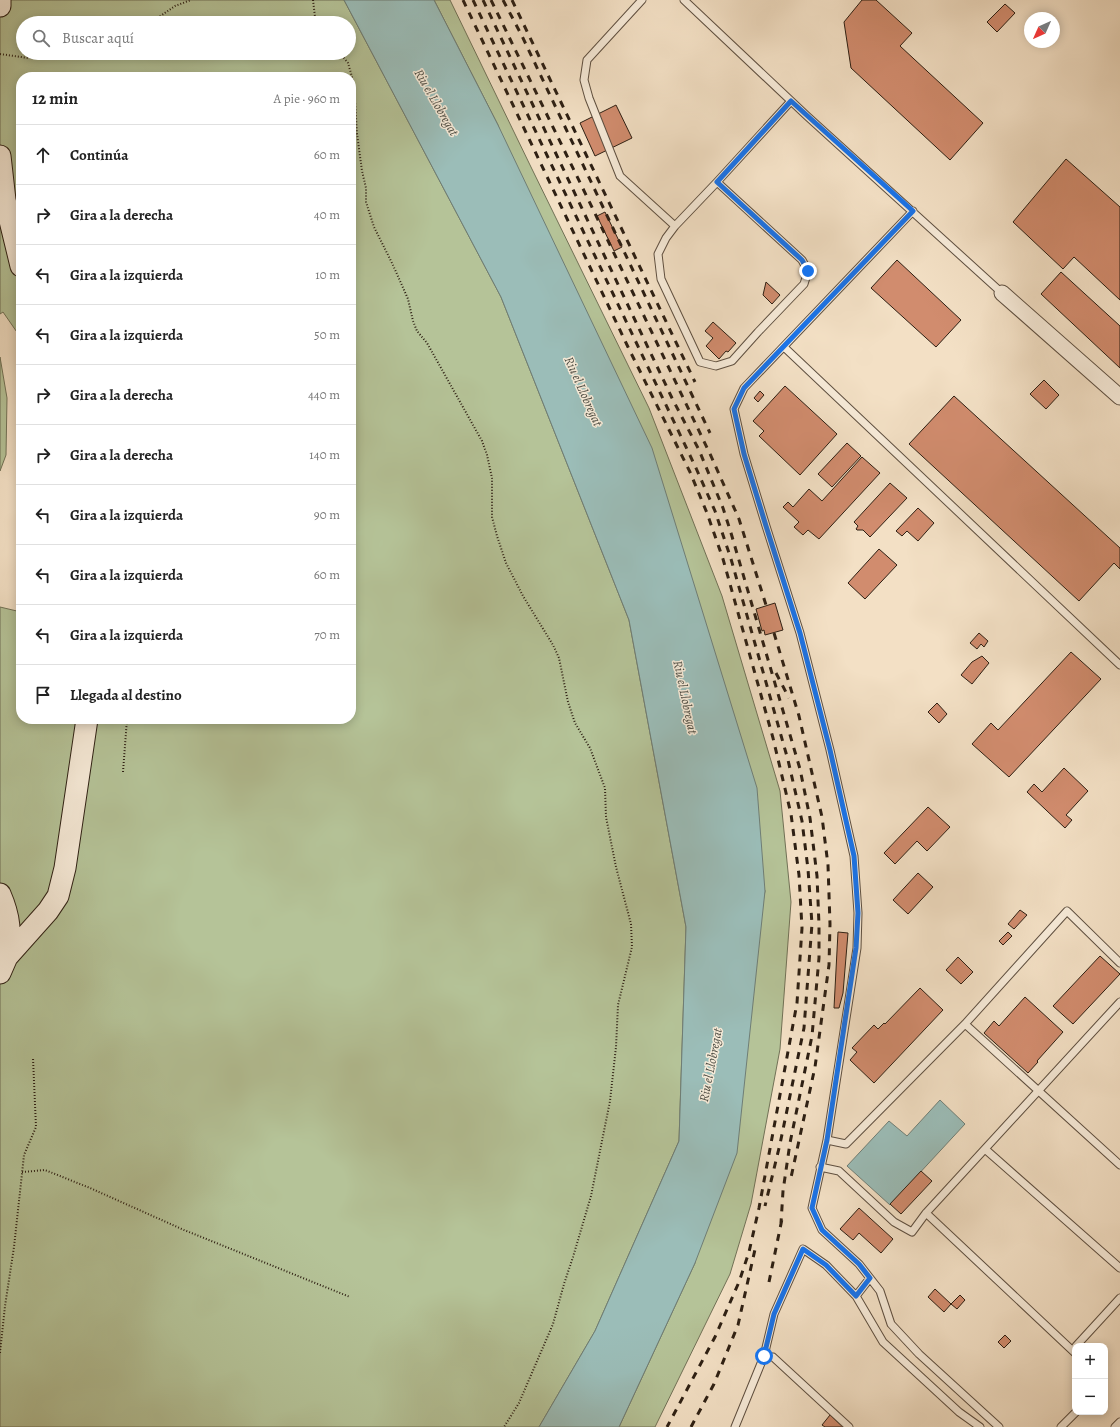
<!DOCTYPE html>
<html lang="es">
<head>
<meta charset="utf-8">
<style>
	:root { --surface:#fff; --page:#f6f6f6; --text:#222; --muted:#767676; --line:#e0e0e0 }
	body { margin:0; font-family:Alegreya,serif; background:var(--page); color:var(--text) }
	.controls { position:absolute; right:12px; bottom:12px; display:grid; overflow:hidden; border-radius:8px; box-shadow:0 2px 10px #0003 }
	.controls button { width:36px; height:36px; display:grid; place-items:center; padding:0; border:0; border-bottom:1px solid var(--line); background:var(--surface); color:var(--text); font:20px sans-serif }
	.compass { position:absolute; left:1024px; top:12px; width:36px; height:36px; border-radius:50%; background:var(--surface); box-shadow:0 2px 10px #0003; rotate:225deg }
	.stop { position:absolute; width:12px; height:12px; margin:-9px; border:3px solid #1a73e8; border-radius:50%; background:#fff }
	.stop.end { background:#1a73e8; border-color:#fff; box-shadow:0 1px 4px #0008 }
	.list { margin:0; padding:0; list-style:none }
	h2 { display:flex; justify-content:space-between; align-items:center; height:52px; margin:0; padding:0 16px; font-size:17px }
	h2 small { font-size:13px; font-weight:400; color:var(--muted) }
	.list li { display:grid; grid-template-columns:26px 1fr auto; gap:12px; align-items:center; box-sizing:border-box; height:60px; padding:0 16px; border-top:1px solid var(--line) }
	.list b { display:block; font-size:15px; white-space:nowrap }
	.list em { font-size:13px; font-style:normal; color:var(--muted) }
	.icon { flex:none; width:22px; height:22px; fill:none; stroke:currentColor; stroke-width:2; stroke-linecap:round; stroke-linejoin:round }
	.map { position:relative; flex:none; width:1120px; height:1427px; overflow:hidden }
	.search { position:absolute; background:var(--surface); box-shadow:0 2px 10px #0003; left:16px; top:16px; width:340px; height:44px; display:flex; align-items:center; gap:10px; box-sizing:border-box; padding:0 14px; border-radius:22px; color:var(--muted); font-size:15px }
	.panel { position:absolute; background:var(--surface); box-shadow:0 2px 10px #0003; left:16px; top:72px; width:340px; height:652px; border-radius:16px }
	.map>svg:first-child { display:block }
	.green { fill:#b5c398; stroke:#717156; fill-rule:evenodd }
	.water { fill:#9bbdb8; stroke:#6f7e76 }
	.building { fill:#d18c6e; stroke:#2d1f13 }
	.lines { fill:none; stroke-linecap:round; stroke-linejoin:round }
	.service-casing { stroke:#5e4f40; stroke-width:9 }
	.minor-casing { stroke:#5e4f40; stroke-width:17 }
	.secondary-casing { stroke:#2d1f13; stroke-width:23 }
	.path { stroke:#2d1f13; stroke-width:2; stroke-dasharray:1 2; stroke-linecap:butt }
	.service { stroke:#f7ebd9; stroke-width:7 }
	.minor { stroke:#f7ebd9; stroke-width:15 }
	.secondary { stroke:#f7ebd9; stroke-width:21 }
	.rail { stroke:#2d1f13; stroke-width:3; stroke-dasharray:7 7; stroke-linecap:butt }
	.route { stroke:#1a73e8; stroke-width:5 }
	.labels { text-anchor:middle; stroke-width:3; stroke-linejoin:round; paint-order:stroke }
	.water-label { font-size:13px; font-style:italic; fill:#4e4e45; stroke:#f7ebd9 }
</style>
</head>
<body>
<div class="map">
<svg width="1120" height="1427" viewBox="0 0 1120 1427">
	<rect width="100%" height="100%" fill="#f3e0c5"/>
	<filter id="stains"><feTurbulence type="fractalNoise" baseFrequency=".005" numOctaves="4"/><feColorMatrix values="0 0 0 0 .2 0 0 0 0 .09 0 0 0 0 .02 0 0 0 .5 -.17"/></filter>
	<radialGradient id="worn" r=".72"><stop offset=".6" stop-color="#630" stop-opacity="0"/><stop offset="1" stop-color="#630" stop-opacity=".3"/></radialGradient>
	<path class="green" d="M 0,0 L 344,0 L 501,297 L 629,620 L 686,927 L 679,1141 L 595,1331 L 539,1427 L 0,1427 L 0,607 L 21,612 L 21,719 L 351,719 L 351,77 L 21,77 L 21,338 L 3,312 L 0,314 ZM 23,23 L 349,23 L 349,53 L 23,53 Z
		M 434,0 L 450,0 L 530,165 L 649,408 L 722,596 L 780,791 L 791,902 L 780,1049 L 751,1204 L 730,1274 L 655,1427 L 619,1427 L 695,1263 L 765,891 L 498,125 Z
		M 0,357 L 7,398 L 6,455 L 0,471 Z"/>
	<path class="water" d="M 344,0 L 434,0 L 498,125 L 652,448 L 757,788 L 765,891 L 737,1153 L 695,1263 L 619,1427 L 539,1427 L 595,1331 L 679,1141 L 686,927 L 629,620 L 501,297 Z
		M 940,1100 L 965,1124 L 890,1205 L 847,1166 L 889,1121 L 907,1136 Z"/>
	<path class="building" d="M 862,0 L 876,0 L 912,33 L 900,46 L 983,123 L 950,160 L 851,68 L 844,22 Z
		M 1005,4 L 1015,13 L 997,32 L 987,22 Z
		M 616,105 L 632,138 L 595,156 L 580,123 Z
		M 1066,159 L 1120,207 L 1120,300 L 1074,257 L 1063,269 L 1013,222 Z
		M 605,212 L 622,247 L 614,251 L 597,216 Z
		M 897,260 L 961,320 L 936,347 L 871,288 Z
		M 1061,272 L 1120,326 L 1120,368 L 1041,294 Z
		M 766,282 L 780,295 L 772,304 L 763,295 Z
		M 713,322 L 736,343 L 728,352 L 726,351 L 719,359 L 706,346 L 713,338 L 705,331 Z
		M 1044,380 L 1059,395 L 1046,409 L 1030,394 Z
		M 785,386 L 837,434 L 800,475 L 759,436 L 764,431 L 753,421 Z
		M 760,391 L 764,395 L 758,402 L 754,398 Z
		M 954,396 L 1120,548 L 1120,569 L 1114,563 L 1079,601 L 909,444 Z
		M 847,443 L 861,456 L 832,487 L 818,474 Z
		M 862,457 L 880,473 L 819,539 L 808,530 L 803,535 L 794,527 L 799,522 L 783,507 L 788,502 L 793,507 L 809,489 L 822,501 Z
		M 890,483 L 907,498 L 870,537 L 863,530 L 857,530 L 856,529 L 858,526 L 854,522 Z
		M 918,508 L 934,523 L 918,541 L 907,531 L 902,536 L 896,531 Z
		M 879,549 L 897,565 L 865,599 L 848,583 Z
		M 775,603 L 783,630 L 765,635 L 764,630 L 762,631 L 756,609 Z
		M 979,633 L 988,641 L 984,647 L 981,644 L 977,649 L 970,643 Z
		M 1071,652 L 1101,679 L 1009,777 L 972,744 L 991,723 L 998,730 Z
		M 982,656 L 989,663 L 972,684 L 961,675 L 972,662 Z
		M 937,703 L 947,714 L 939,723 L 928,712 Z
		M 1064,768 L 1088,791 L 1066,815 L 1072,820 L 1065,828 L 1027,792 L 1034,784 L 1042,792 Z
		M 928,807 L 950,827 L 927,851 L 917,841 L 895,864 L 884,853 Z
		M 918,873 L 933,887 L 908,914 L 893,900 Z
		M 1020,910 L 1027,915 L 1014,929 L 1008,924 Z
		M 838,932 L 848,933 L 843,993 L 839,1008 L 834,1008 Z
		M 1008,932 L 1012,936 L 1003,945 L 999,941 Z
		M 1100,956 L 1120,974 L 1073,1024 L 1053,1006 Z
		M 958,957 L 973,972 L 961,984 L 946,970 Z
		M 920,988 L 943,1010 L 874,1083 L 850,1060 L 857,1052 L 852,1048 L 874,1025 L 878,1029 L 884,1023 L 885,1024 Z
		M 1025,997 L 1063,1032 L 1037,1061 L 1038,1062 L 1028,1073 L 984,1033 L 994,1021 L 999,1026 Z
		M 921,1171 L 932,1181 L 901,1214 L 890,1204 Z
		M 859,1208 L 893,1239 L 881,1253 L 859,1233 L 853,1240 L 840,1229 Z
		M 935,1289 L 951,1304 L 944,1312 L 928,1297 Z
		M 960,1295 L 965,1300 L 957,1309 L 951,1304 Z
		M 1005,1335 L 1011,1341 L 1004,1348 L 998,1342 Z
		M 830,1415 L 843,1427 L 825,1427 L 822,1425 Z"/>
	<g class="lines">
		<g class="service-casing">
			<path id="service" d="M 642,0 L 587,60 L 584,80 L 589,98 L 620,176 L 675,226 L 666,238 L 658,254 L 661,279 L 700,362 L 716,366 L 732,361 L 758,332 L 804,284 L 808,271 L 802,260 L 717,182
				M 684,0 L 807,116 L 1002,293
				M 913,211 L 744,388 L 734,409 L 744,454 L 766,526 L 800,633 L 830,750 L 854,856 L 858,913 L 857,948 L 827,1140 L 812,1208 L 822,1230 L 859,1264 L 880,1291 L 891,1324 L 919,1354 L 999,1427
				M 675,226 L 717,182 L 791,101
				M 784,347 L 1120,665
				M 965,1024 L 1120,1165
				M 827,1140 L 846,1144 L 965,1024 L 1067,911 L 1120,963
				M 985,1149 L 1120,1268
				M 820,1167 L 839,1171 L 894,1222 L 912,1232 L 926,1213 L 1120,1002
				M 926,1213 L 1075,1353
				M 856,1296 L 870,1278
				M 1076,1346 L 1120,1298
				M 764,1356 L 773,1357 L 849,1427
				M 735,1427 L 764,1356 L 774,1314 L 803,1249 L 826,1265 L 856,1296 L 883,1342 L 959,1412 L 980,1427
				M 1061,1427 L 1076,1412
				M 1115,1427 L 1120,1422"/>
		</g>
		<g class="minor-casing">
			<path id="minor" d="M 1002,293 L 1120,397"/>
		</g>
		<g class="secondary-casing">
			<path id="secondary" d="M 0,6 L 0,0
				M 0,156 L 5,200 L 21,266
				M 0,894 C 10,917 11,932 7,957
				M 0,973 L 7,957 L 48,911 L 58,896 L 65,868 L 87,719"/>
		</g>
		<path class="path" d="M 313,0 L 315,17 L 318,23
			M 140,23 L 159,17 L 175,6 L 191,0
			M 340,53 L 348,63 L 354,84 L 357,134 L 362,171 L 366,188 L 366,202 L 374,227 L 392,263 L 408,299 L 413,321 L 417,331 L 427,343 L 482,441 L 487,455 L 492,478 L 492,517 L 497,536 L 506,563 L 523,596 L 553,645 L 559,658 L 568,702 L 575,723 L 590,748 L 605,788 L 606,817 L 616,867 L 631,924 L 632,947 L 618,1005 L 616,1047 L 610,1101 L 591,1196 L 573,1257 L 564,1284 L 553,1324 L 519,1403 L 504,1427
			M 0,54 L 28,58 L 50,53
			M 123,772 L 127,719
			M 22,1172 L 45,1170 L 90,1188 L 184,1230 L 350,1297
			M 0,1353 L 5,1306 L 14,1247 L 24,1155 L 36,1127 L 33,1058"/>
		<use href="#service" class="service"/>
		<use href="#minor" class="minor"/>
		<use href="#secondary" class="secondary"/>
		<path class="rail" d="M 463,0 L 628,347 L 690,472 L 707,513 L 723,559 L 773,738 L 791,814 L 799,875 L 802,928 L 797,1003 L 759,1208 L 749,1252 L 739,1282 L 715,1337 L 667,1427
			M 473,0 L 696,468 L 715,511 L 731,559 L 788,760 L 802,821 L 808,869 L 812,924 L 804,1028 L 780,1144 L 765,1206
			M 483,0 L 672,398 L 699,450 L 723,508 L 731,533 L 800,769 L 810,818 L 817,876 L 819,925 L 819,958 L 812,1036 L 790,1143 L 783,1191 L 781,1223
			M 491,0 L 589,201 L 711,456 L 739,519 L 766,605
			M 503,0 L 522,36 L 710,433
			M 512,0 L 695,382
			M 774,633 L 799,716 L 822,817 L 828,865 L 830,924 L 829,965 L 815,1067 L 790,1182
			M 776,673 L 789,698
			M 769,1282 L 782,1219
			M 691,1427 L 714,1384 L 738,1325 L 756,1245"/>
	</g>
	<g class="lines">
		<path class="route" d="M 764,1356 L 774,1314 L 803,1249 L 826,1265 L 856,1296 L 870,1278 L 859,1264 L 822,1230 L 812,1208 L 827,1140 L 856,948 L 858,913 L 854,856 L 830,750 L 800,633 L 766,526 L 744,454 L 734,409 L 744,388 L 913,211 L 791,101 L 717,182 L 802,260 L 808,271"/>
	</g>
	<g class="labels">
		<g class="water-label">
			<text transform="translate(437 102) rotate(60)" y="5">Riu el Llobregat</text>
			<text transform="translate(584 391) rotate(66)" y="5">Riu el Llobregat</text>
			<text transform="translate(686 697) rotate(78)" y="5">Riu el Llobregat</text>
			<text transform="translate(710 1065) rotate(-79)" y="5">Riu el Llobregat</text>
		</g>
	</g>
	<rect width="100%" height="100%" filter="url(#stains)"/>
	<rect width="100%" height="100%" fill="url(#worn)"/>
</svg>
<div class="controls">
<button>+</button>
<button>−</button>
</div>
<svg class="compass" viewBox="-18 -18 36 36"><path d="M0-13l5 13h-10z" fill="#e53935"/><path d="M0 13l5-13h-10z" fill="#767676"/></svg>
<div class="stop" style="left:764px;top:1356px"></div>
<div class="stop end" style="left:808px;top:271px"></div>
<div class="search"><svg class="icon" aria-label="search" viewBox="0 0 24 24"><circle cx="10" cy="10" r="6"/><path d="M15 15l6 6"/></svg>Buscar aquí</div>
<section class="panel">
<h2>12 min<small>A pie · 960 m</small></h2>
<ul class="list">
<li><svg class="icon" aria-label="ahead" viewBox="0 0 24 24"><path d="M12 20V5M6 11l6-6 6 6"/></svg><div><b>Continúa</b></div><em>60 m</em></li>
<li><svg class="icon" aria-label="right" viewBox="0 0 24 24"><path d="M7 20v-9h11M14 6l5 5-5 5"/></svg><div><b>Gira a la derecha</b></div><em>40 m</em></li>
<li><svg class="icon" aria-label="left" viewBox="0 0 24 24"><path d="M17 20v-9H6M10 6l-5 5 5 5"/></svg><div><b>Gira a la izquierda</b></div><em>10 m</em></li>
<li><svg class="icon" aria-label="left" viewBox="0 0 24 24"><path d="M17 20v-9H6M10 6l-5 5 5 5"/></svg><div><b>Gira a la izquierda</b></div><em>50 m</em></li>
<li><svg class="icon" aria-label="right" viewBox="0 0 24 24"><path d="M7 20v-9h11M14 6l5 5-5 5"/></svg><div><b>Gira a la derecha</b></div><em>440 m</em></li>
<li><svg class="icon" aria-label="right" viewBox="0 0 24 24"><path d="M7 20v-9h11M14 6l5 5-5 5"/></svg><div><b>Gira a la derecha</b></div><em>140 m</em></li>
<li><svg class="icon" aria-label="left" viewBox="0 0 24 24"><path d="M17 20v-9H6M10 6l-5 5 5 5"/></svg><div><b>Gira a la izquierda</b></div><em>90 m</em></li>
<li><svg class="icon" aria-label="left" viewBox="0 0 24 24"><path d="M17 20v-9H6M10 6l-5 5 5 5"/></svg><div><b>Gira a la izquierda</b></div><em>60 m</em></li>
<li><svg class="icon" aria-label="left" viewBox="0 0 24 24"><path d="M17 20v-9H6M10 6l-5 5 5 5"/></svg><div><b>Gira a la izquierda</b></div><em>70 m</em></li>
<li><svg class="icon" aria-label="arrive" viewBox="0 0 24 24"><path d="M6 21V4h12l-3 4 3 4H6"/></svg><div><b>Llegada al destino</b></div></li>
</ul>
</section>
</div>
</body>
</html>
